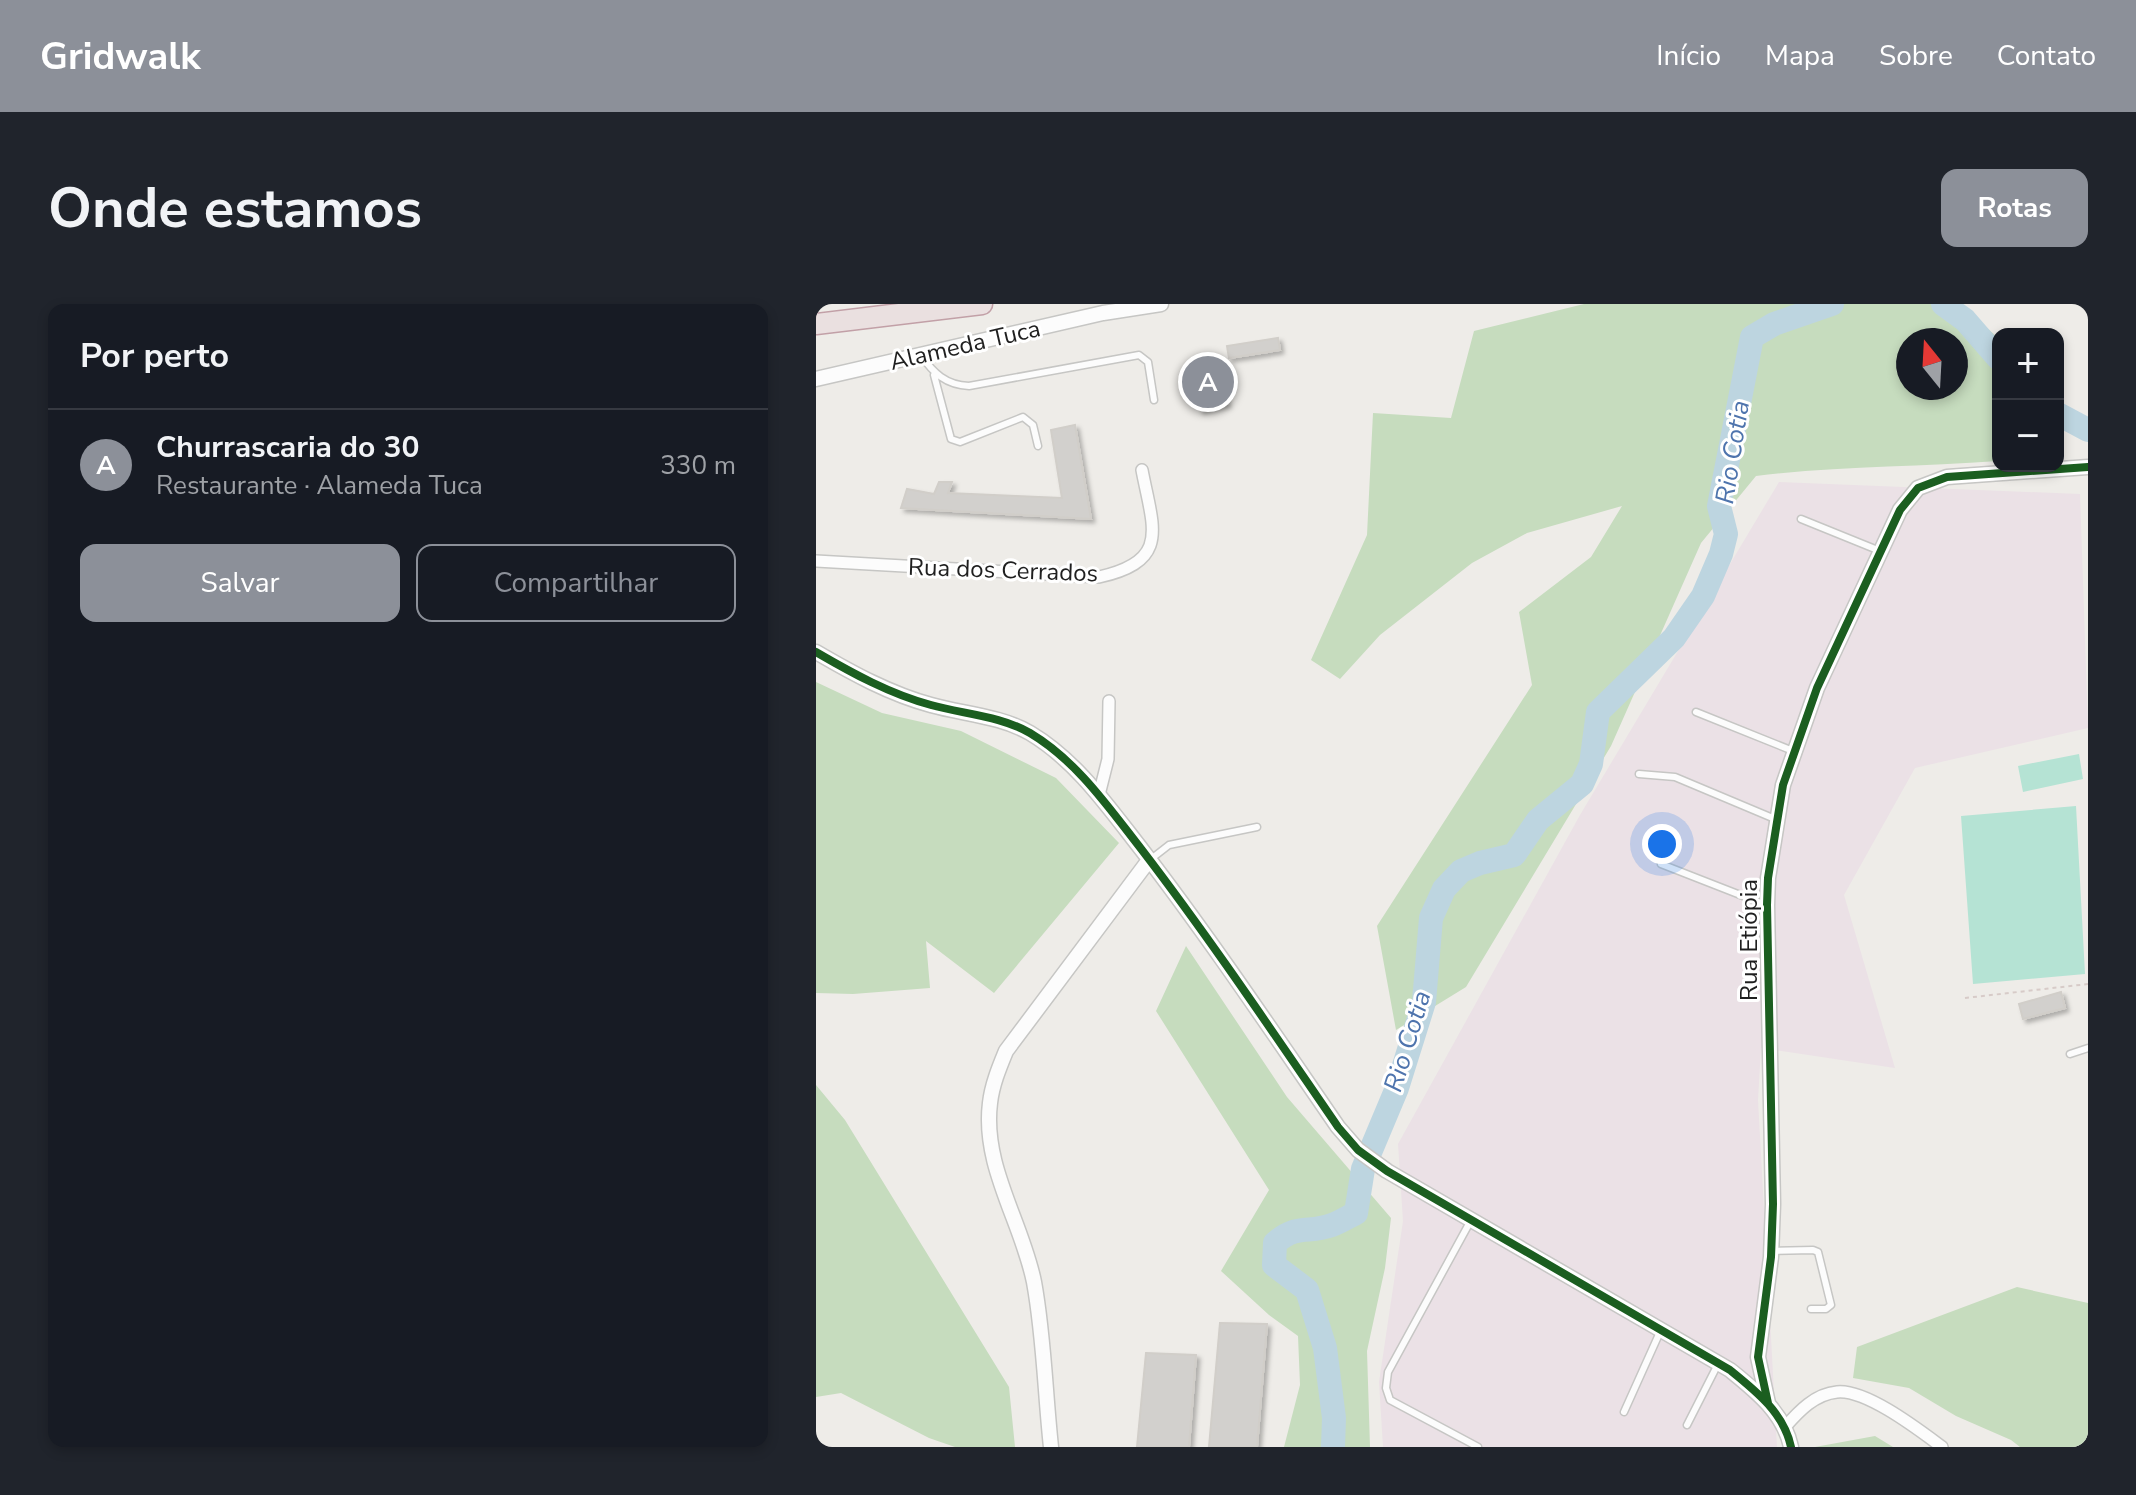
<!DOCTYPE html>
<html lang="pt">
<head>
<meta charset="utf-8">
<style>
	:root { --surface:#171b24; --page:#20242c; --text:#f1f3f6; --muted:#9ea1a6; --line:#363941; --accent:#8c9099 }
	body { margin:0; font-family:"Nunito Sans",sans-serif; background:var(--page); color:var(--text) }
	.controls { position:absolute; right:24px; top:24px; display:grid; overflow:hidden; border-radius:16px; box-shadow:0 4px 12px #0003 }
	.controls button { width:72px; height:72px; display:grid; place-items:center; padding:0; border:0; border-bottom:2px solid var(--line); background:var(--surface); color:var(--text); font:40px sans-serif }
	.compass { position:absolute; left:1080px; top:24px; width:72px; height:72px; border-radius:50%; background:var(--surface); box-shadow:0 4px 12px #0003; rotate:342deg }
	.you { position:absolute; left:846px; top:540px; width:28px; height:28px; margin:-20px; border:6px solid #fff; border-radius:50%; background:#1a73e8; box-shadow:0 0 0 12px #1a73e833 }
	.badge { display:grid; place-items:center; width:52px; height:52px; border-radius:50%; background:var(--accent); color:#fff; font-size:26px; font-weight:700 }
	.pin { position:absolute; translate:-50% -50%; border:4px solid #fff; box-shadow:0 2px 8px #0006 }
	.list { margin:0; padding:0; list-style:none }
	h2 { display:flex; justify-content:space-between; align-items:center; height:104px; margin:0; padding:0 32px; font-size:34px }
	h2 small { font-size:26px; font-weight:400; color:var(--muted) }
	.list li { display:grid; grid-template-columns:52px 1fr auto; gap:24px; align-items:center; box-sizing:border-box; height:112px; padding:0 32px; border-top:2px solid var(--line) }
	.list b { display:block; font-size:30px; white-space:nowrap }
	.list p { margin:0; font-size:26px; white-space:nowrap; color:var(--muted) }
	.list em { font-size:26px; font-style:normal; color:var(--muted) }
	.actions { display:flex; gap:16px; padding:24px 32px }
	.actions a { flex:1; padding:18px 0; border:2px solid var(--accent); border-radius:16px; text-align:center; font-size:28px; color:var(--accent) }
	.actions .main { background:var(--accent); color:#fff }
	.map { position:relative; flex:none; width:1272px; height:1143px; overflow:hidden; border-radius:16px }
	header { display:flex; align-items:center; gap:48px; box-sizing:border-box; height:112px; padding:0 40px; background:var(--accent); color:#fff }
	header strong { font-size:38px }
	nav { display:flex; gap:44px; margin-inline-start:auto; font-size:28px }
	.intro { display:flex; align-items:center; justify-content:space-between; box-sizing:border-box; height:192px; padding:0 48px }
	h1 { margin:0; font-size:56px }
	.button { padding:20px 36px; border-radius:16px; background:var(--accent); color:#fff; font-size:28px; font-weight:700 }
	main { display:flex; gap:48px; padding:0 48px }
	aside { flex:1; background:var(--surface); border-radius:16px; box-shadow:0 4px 12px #0003 }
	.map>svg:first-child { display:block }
	.industrial { fill:#ebe1e6 }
	.forest { fill:#c6dcbe; fill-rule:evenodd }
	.pitch { fill:#b5e3d4 }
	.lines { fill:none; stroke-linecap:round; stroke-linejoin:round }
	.river { stroke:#bdd5e0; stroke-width:24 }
	.building { fill:#d2d0cd; stroke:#d1cec9; stroke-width:2; filter:url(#shadow) }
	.service-casing { stroke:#c6c6c4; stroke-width:9 }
	.minor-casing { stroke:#c6c6c4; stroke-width:14 }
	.tertiary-casing { stroke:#c6c6c4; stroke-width:17 }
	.motorway-casing { stroke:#c2a0a7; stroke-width:23 }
	.path { stroke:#d7cbc8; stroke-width:2; stroke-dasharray:4 4; stroke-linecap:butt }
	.service { stroke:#fcfcfc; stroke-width:6 }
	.minor { stroke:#fcfcfc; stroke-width:11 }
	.tertiary { stroke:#fcfcfc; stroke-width:14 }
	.motorway { stroke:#eae0e0; stroke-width:20 }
	.cycleway-casing { stroke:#fff; stroke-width:13 }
	.cycleway { stroke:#1b5e20; stroke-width:8 }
	.labels { text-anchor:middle; stroke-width:6; stroke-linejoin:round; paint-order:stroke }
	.street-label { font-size:24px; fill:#1f1f1f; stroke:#fff }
	.water-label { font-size:26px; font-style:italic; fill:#4e74ad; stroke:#fff }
</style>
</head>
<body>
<header>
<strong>Gridwalk</strong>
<nav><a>Início</a><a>Mapa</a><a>Sobre</a><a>Contato</a></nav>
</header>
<div class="intro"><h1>Onde estamos</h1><a class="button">Rotas</a></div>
<main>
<aside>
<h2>Por perto<small></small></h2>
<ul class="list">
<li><span class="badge">A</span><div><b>Churrascaria do 30</b><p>Restaurante · Alameda Tuca</p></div><em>330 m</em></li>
</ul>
<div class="actions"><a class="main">Salvar</a><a>Compartilhar</a></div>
</aside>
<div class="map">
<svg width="1272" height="1143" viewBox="0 0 1272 1143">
	<defs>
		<filter id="shadow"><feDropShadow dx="3.5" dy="3.5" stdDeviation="2" flood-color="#0004"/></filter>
	</defs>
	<rect width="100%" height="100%" fill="#eeece8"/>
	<path class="industrial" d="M 963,178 L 1264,190 L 1272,424 L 1099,464 L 1028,591 L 1079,764 L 945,744 L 942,796 L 961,1143 L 567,1143 L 563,1078 L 587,917 L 582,840 L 764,511 Z"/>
	<path class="forest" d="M 768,0 L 1145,0 L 1182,34 L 1182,157 C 1101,163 1020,162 940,172 L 885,239 L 795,442 L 650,683 L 580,726 L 561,622 L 716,381 L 703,308 L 775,253 L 806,202 L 711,229 L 656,259 L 564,331 L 524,375 L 495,356 L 551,231 L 557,109 L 635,114 L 658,27 ZM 1092,36 L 1140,36 L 1140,84 L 1092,84 Z
		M 0,378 L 66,409 L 145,427 L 240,474 L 303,539 L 178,689 L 110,637 L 114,684 L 37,690 L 0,689 Z
		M 370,642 L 471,793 L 575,914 L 569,964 L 551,1047 L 554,1143 L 468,1143 L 484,1081 L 482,1032 L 453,1011 L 405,967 L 453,886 L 340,707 Z
		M 0,781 L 29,816 L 193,1083 L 199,1143 L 139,1143 L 113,1134 L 25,1089 L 0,1093 Z
		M 1201,983 L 1272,999 L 1272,1143 L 1204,1143 L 1195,1136 L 1140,1112 L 1093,1084 L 1037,1074 L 1041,1043 Z
		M 1059,1132 L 1077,1143 L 999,1143 Z"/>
	<path class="pitch" d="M 1263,450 L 1267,475 L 1207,488 L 1202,462 Z
		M 1260,502 L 1269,670 L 1157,680 L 1145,512 Z"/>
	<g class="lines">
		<path class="river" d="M 1127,0 L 1149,16 L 1182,54
			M 1242,110 L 1272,126
			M 517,1143 L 518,1114 L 509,1044 L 491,986 L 458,961 L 459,939 C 482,919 492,930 516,921 C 524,918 532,913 540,909 L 547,865 L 581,784 L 608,698 L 615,614 L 628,585 L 645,567 L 664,559 L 698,551 L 722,516 L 766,480 L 775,460 L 782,408 L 858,334 L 887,292 L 905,250 L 910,230 L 903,202 L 936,33 L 958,20 L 1016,0"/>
	</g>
	<path class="building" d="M 462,34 L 464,46 L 413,54 L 411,42 Z
		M 400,51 L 411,100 L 384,106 L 374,56 Z
		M 259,121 L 275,215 L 85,204 L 91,185 L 118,190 L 123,178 L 136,178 L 132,189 L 246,194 L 235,126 Z
		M 1245,688 L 1249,704 L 1207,715 L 1203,700 Z
		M 404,1019 L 451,1020 L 441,1143 L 393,1143 Z
		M 330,1049 L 380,1051 L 373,1143 L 321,1143 Z"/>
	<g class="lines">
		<g class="service-casing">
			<path id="service" d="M 105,51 C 117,69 130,81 153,82 L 323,51 L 332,58 L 338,96
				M 118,71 L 135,135 L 144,138 L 207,113 L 217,121 L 222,142
				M 985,215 L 1064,247
				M 880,408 L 977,447
				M 823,470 L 859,473 L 959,515
				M 335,555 L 353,541 L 441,523
				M 845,560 L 950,601
				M 1254,750 L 1272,744
				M 654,918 L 572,1068 L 570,1084 L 574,1096 L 662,1143
				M 955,947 L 997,946 L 1002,948 L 1015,1001 L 1010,1005 L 995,1005
				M 808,1108 L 844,1028
				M 871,1121 L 902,1060"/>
		</g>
		<g class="minor-casing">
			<path id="minor" d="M 0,257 L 283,273 C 355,257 337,224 326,166
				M 283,491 L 292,455 L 293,397
				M 969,1123 C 983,1107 999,1090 1021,1088 C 1050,1085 1103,1126 1126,1143"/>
		</g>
		<g class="tertiary-casing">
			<path id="tertiary" d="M 0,75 L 287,9 L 345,0
				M 0,348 C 36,369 74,390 115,401 C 147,410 185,412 214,429 C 261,457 293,504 326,546 C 395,636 458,730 522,823 L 542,846 L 571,867 L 914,1066 C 940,1087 968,1109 975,1143
				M 952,1099 L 942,1053 L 955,953 L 957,900 L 951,601 L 952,574 L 967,481 L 1001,384 L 1084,206 L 1102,184 L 1131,173 L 1272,163
				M 235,1143 C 229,1088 228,1032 218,978 C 206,918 166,862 174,799 C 176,781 183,764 190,747 L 333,556"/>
		</g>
		<g class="motorway-casing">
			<path id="motorway" d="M 0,20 L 166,0"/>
		</g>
		<path class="path" d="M 1149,694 L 1272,680"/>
		<use href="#service" class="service"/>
		<use href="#minor" class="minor"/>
		<use href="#tertiary" class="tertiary"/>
		<use href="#motorway" class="motorway"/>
		<g class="cycleway-casing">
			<path id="cycleway" d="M 0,348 C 36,369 74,390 115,401 C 147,410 185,412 214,429 C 261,457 293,504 326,546 C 395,636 458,730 522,823 L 542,846 L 571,867 L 914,1066 C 940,1087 968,1109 975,1143
				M 952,1099 L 942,1053 L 955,953 L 957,900 L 951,601 L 952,574 L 967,481 L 1001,384 L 1084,206 L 1102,184 L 1131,173 L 1272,163"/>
		</g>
		<use href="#cycleway" class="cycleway"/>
	</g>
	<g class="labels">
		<g class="street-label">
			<text transform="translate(149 41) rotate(-13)" y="8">Alameda Tuca</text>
			<text transform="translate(187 266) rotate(2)" y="8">Rua dos Cerrados</text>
			<text transform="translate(933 636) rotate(-90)" y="8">Rua Etiópia</text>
		</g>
		<g class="water-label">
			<text transform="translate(916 148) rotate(-81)" y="9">Rio Cotia</text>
			<text transform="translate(591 737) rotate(-73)" y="9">Rio Cotia</text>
		</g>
	</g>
</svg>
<div class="controls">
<button>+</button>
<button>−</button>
</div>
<svg class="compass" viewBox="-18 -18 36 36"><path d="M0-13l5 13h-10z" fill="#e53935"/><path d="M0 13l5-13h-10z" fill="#9ea1a6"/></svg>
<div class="you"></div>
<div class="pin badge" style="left:392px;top:78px">A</div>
</div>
</main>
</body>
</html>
